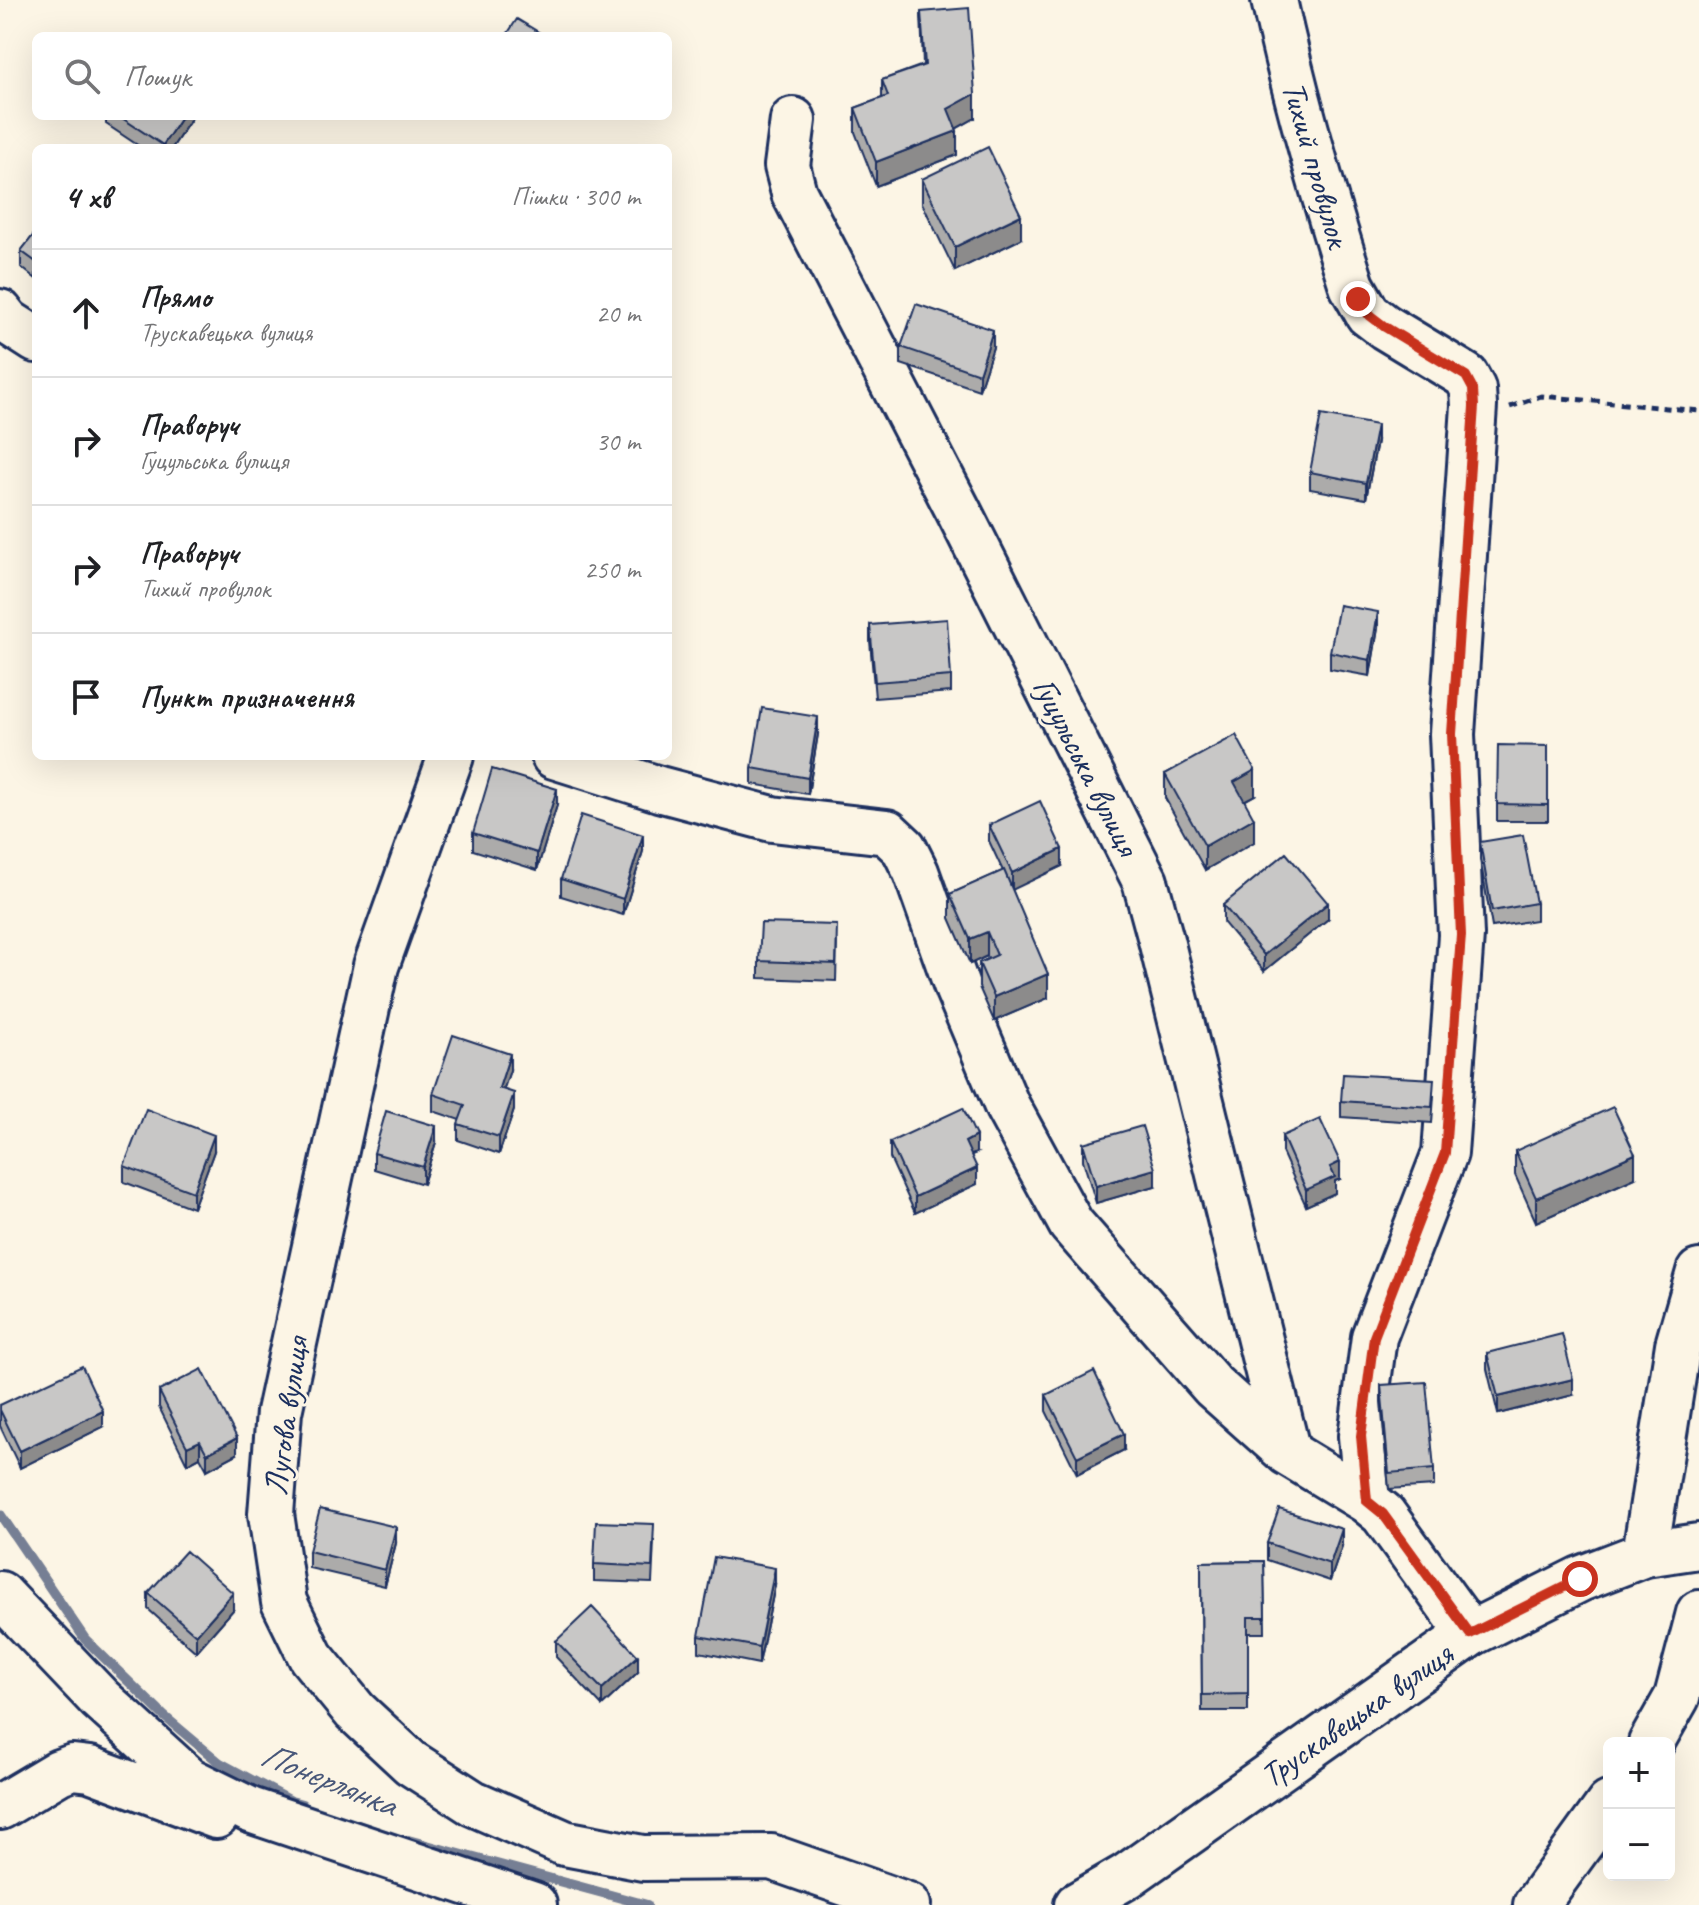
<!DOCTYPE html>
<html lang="uk">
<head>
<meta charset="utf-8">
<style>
	:root { --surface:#fff; --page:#f2f2f2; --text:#202124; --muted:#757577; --line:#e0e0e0 }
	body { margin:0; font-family:Caveat,sans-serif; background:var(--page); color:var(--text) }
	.controls { position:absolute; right:24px; bottom:24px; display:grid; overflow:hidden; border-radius:12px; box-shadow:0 8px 32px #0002 }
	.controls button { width:72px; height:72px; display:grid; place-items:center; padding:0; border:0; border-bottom:2px solid var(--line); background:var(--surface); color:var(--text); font:40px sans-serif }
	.stop { position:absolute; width:24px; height:24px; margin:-18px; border:6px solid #c8321e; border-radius:50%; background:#fff }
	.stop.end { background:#c8321e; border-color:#fff; box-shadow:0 2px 8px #0008 }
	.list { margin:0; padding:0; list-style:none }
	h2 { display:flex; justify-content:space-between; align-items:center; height:104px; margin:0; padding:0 32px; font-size:34px }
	h2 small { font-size:26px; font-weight:400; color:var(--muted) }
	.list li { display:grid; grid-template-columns:52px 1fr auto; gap:24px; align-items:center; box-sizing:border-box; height:128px; padding:0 32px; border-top:2px solid var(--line) }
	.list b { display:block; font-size:30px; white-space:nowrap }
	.list p { margin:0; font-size:26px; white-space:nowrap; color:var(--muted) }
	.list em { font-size:26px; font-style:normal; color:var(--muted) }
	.icon { flex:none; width:44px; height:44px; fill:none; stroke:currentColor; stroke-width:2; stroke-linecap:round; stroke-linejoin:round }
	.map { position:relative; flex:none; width:1699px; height:1905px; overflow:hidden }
	.search { position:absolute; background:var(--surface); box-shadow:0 8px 32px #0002; left:32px; top:32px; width:640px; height:88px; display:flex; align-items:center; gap:20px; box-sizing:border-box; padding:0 28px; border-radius:12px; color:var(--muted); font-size:30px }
	.panel { position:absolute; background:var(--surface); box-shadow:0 8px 32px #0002; left:32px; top:144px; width:640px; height:616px; border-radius:12px }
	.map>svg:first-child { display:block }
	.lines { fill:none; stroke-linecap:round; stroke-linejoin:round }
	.stream { stroke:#767f94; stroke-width:10 }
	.minor-casing { stroke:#1b2f5e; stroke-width:50 }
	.major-casing { stroke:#1b2f5e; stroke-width:50 }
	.path { stroke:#1b2f5e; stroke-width:5; stroke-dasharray:8 6; stroke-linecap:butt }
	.minor { stroke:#fcf5e5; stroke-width:44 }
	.major { stroke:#fcf5e5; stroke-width:44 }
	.wall { fill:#acabaa; stroke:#1b2f5e; stroke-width:2 }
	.shaded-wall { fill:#8c8b8b; stroke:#1b2f5e; stroke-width:2 }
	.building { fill:#c8c7c6; stroke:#1b2f5e; stroke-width:2 }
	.route { stroke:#c8321e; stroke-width:10 }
	.labels { text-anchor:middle; stroke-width:6; stroke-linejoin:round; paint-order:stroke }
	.street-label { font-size:34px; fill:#1b2f5e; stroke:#fcf5e5 }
	.water-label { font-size:36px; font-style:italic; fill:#485779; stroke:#fcf5e5 }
</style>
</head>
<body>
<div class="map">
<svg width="1699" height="1905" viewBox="0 0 1699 1905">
	<rect width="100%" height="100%" fill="#fcf5e5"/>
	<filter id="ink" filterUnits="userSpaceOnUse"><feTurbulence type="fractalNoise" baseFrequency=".0125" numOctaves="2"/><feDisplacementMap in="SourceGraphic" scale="16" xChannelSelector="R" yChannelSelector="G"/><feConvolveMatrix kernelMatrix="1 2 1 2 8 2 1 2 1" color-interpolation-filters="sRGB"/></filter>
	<g filter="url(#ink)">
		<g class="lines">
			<path class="stream" d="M 0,1514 L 85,1639 L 164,1716 L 220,1763 L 291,1801 L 302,1804
				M 408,1840 L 647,1905"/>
			<g class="minor-casing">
				<path id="minor" d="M 1274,0 C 1295,97 1322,191 1352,286 L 1368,314 L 1385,327 L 1466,376 L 1473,389 L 1474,406 L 1452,734 L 1461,935 L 1445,1153 L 1374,1337 L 1361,1436 L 1367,1501
					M 793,120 L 787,166 L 794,193 L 957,508 L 1145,881 L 1161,940 L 1288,1453
					M 0,312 L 8,322 L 36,340
					M 451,756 L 376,966 L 279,1412 L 271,1514 L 284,1602 L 311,1657 L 355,1711 L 411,1763 L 473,1803 L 564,1843 L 643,1858 L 771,1857 L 908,1905
					M 554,756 L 659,789 L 772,819 L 887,832 L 904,848 L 916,872 L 958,990 L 1007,1106 L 1071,1224 L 1213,1386 L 1288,1453 L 1367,1501 L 1383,1514 L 1470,1634
					M 1645,1554 L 1678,1345 L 1699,1272
					M 0,1594 L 100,1699 L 189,1780 L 250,1810 L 534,1905
					M 1651,1743 L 1677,1697 L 1699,1613
					M 0,1807 L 59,1772 L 73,1767 L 90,1769 L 216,1816
					M 1536,1905 L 1609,1804"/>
			</g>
			<g class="major-casing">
				<path id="major" d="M 1077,1905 L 1127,1876 L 1470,1634 L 1580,1579 L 1645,1554 L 1699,1546"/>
			</g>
			<path class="path" d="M 1510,407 L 1541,396 L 1699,411"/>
			<use href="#minor" class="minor"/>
			<use href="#major" class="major"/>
		</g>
		<path class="wall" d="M 921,12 L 975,118 L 956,129 L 957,155 L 876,186 L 855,132 L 855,108 L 882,98 L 882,80 L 923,65 Z
			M 106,116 L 193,116 L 172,148 L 142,148 L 106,124 Z
			M 922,179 L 1021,239 L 955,271 L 922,203 Z
			M 36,232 L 36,279 L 21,267 L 21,251 Z
			M 901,347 L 993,347 L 979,390 L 901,364 Z
			M 1377,441 L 1366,499 L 1310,489 L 1310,472 Z
			M 870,625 L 951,676 L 951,692 L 875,698 L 870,641 Z
			M 1378,628 L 1370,676 L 1330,669 L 1330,652 Z
			M 818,734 L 808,794 L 752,784 L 752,768 Z
			M 1548,746 L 1548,821 L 1497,821 L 1497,804 Z
			M 1165,774 L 1255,795 L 1244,801 L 1254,842 L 1205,870 L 1165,798 Z
			M 557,805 L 537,870 L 473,850 L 473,833 Z
			M 989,825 L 1062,866 L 1012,889 L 1048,998 L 994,1021 L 979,987 L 979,963 L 988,959 L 987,956 L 970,964 L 950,918 L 950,894 L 1003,871 L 989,841 Z
			M 1480,842 L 1536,903 L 1536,920 L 1492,927 L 1480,859 Z
			M 643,851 L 623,915 L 561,896 L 561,879 Z
			M 1223,905 L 1328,919 L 1264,971 L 1223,922 Z
			M 837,941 L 836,981 L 759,978 L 759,961 Z
			M 510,1070 L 503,1090 L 514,1110 L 499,1154 L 458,1140 L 458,1124 L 460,1120 L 433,1111 L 433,1094 Z
			M 1434,1096 L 1432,1123 L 1341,1117 L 1341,1101 Z
			M 1282,1136 L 1340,1179 L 1335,1181 L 1335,1193 L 1306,1206 L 1282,1152 Z
			M 436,1142 L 423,1184 L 374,1169 L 374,1153 Z
			M 890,1142 L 976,1153 L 971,1155 L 977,1184 L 915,1213 L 890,1158 Z
			M 1083,1143 L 1155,1186 L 1096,1203 L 1083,1160 Z
			M 214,1151 L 193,1208 L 124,1182 L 124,1166 Z
			M 1515,1151 L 1635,1178 L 1536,1222 L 1515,1175 Z
			M 1487,1353 L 1573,1395 L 1498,1414 L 1487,1369 Z
			M 1381,1385 L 1434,1469 L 1434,1486 L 1389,1489 L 1381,1402 Z
			M 159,1391 L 237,1454 L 207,1470 L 200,1457 L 187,1464 L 159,1407 Z
			M 1046,1395 L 1124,1450 L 1077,1474 L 1046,1411 Z
			M 0,1405 L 103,1427 L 20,1468 L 0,1426 Z
			M 654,1541 L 652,1583 L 594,1581 L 594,1564 Z
			M 396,1543 L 385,1586 L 309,1568 L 309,1551 Z
			M 1267,1543 L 1342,1546 L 1330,1581 L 1267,1560 Z
			M 1264,1561 L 1265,1633 L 1248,1633 L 1248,1711 L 1202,1711 L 1201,1562 Z
			M 775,1585 L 759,1664 L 699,1652 L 699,1636 Z
			M 148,1593 L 233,1610 L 196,1652 L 148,1609 Z
			M 556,1641 L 638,1672 L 602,1706 L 556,1657 Z"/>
		<path class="shaded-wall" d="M 975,94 L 975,118 L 948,133 L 948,109 Z
			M 182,116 L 193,116 L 172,148 L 163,148 L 163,145 Z
			M 957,131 L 957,155 L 876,186 L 876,162 Z
			M 1021,215 L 1021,239 L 955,271 L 955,247 Z
			M 993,330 L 993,347 L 979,390 L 979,374 Z
			M 1377,425 L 1377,441 L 1366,499 L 1366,483 Z
			M 1378,612 L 1378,628 L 1370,676 L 1370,660 Z
			M 818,717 L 818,734 L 808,794 L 808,778 Z
			M 1255,770 L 1255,795 L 1234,806 L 1234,782 Z
			M 557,789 L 557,805 L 537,870 L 537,853 Z
			M 1254,818 L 1254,842 L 1205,870 L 1205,846 Z
			M 643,835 L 643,851 L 623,915 L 623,899 Z
			M 1062,849 L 1062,866 L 1012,890 L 1012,873 Z
			M 1328,903 L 1328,919 L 1264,971 L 1264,955 Z
			M 987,932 L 987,956 L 970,964 L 970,939 Z
			M 1048,974 L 1048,998 L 994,1021 L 994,997 Z
			M 510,1054 L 510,1070 L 499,1104 L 499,1088 Z
			M 514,1093 L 514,1110 L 499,1154 L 499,1137 Z
			M 436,1126 L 436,1142 L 423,1184 L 423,1167 Z
			M 214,1135 L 214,1151 L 193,1208 L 193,1192 Z
			M 976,1136 L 976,1153 L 965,1158 L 965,1142 Z
			M 1635,1154 L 1635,1178 L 1536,1222 L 1536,1198 Z
			M 1340,1162 L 1340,1179 L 1335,1181 L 1335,1193 L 1306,1206 L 1306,1190 L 1330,1167 Z
			M 977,1168 L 977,1184 L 915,1213 L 915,1197 Z
			M 1155,1169 L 1155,1186 L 1096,1203 L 1096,1186 Z
			M 1573,1379 L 1573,1395 L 1498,1414 L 1498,1397 Z
			M 103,1411 L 103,1427 L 20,1468 L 20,1451 Z
			M 1124,1434 L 1124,1450 L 1077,1474 L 1077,1457 Z
			M 237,1438 L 237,1454 L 207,1470 L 207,1454 Z
			M 200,1441 L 200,1457 L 187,1464 L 187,1447 Z
			M 396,1527 L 396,1543 L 385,1586 L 385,1570 Z
			M 1342,1529 L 1342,1546 L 1330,1581 L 1330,1564 Z
			M 775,1568 L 775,1585 L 759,1664 L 759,1647 Z
			M 233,1593 L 233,1610 L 196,1652 L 196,1635 Z
			M 638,1656 L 638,1672 L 602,1706 L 602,1689 Z"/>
		<path class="building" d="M 969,8 L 975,94 L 948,109 L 957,131 L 876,162 L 855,108 L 888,96 L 882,80 L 925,65 L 921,12 Z
			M 517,19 L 545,36 L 506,36 Z
			M 119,116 L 182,116 L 163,145 Z
			M 988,147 L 1021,215 L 955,247 L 922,179 Z
			M 36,232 L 36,262 L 21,251 Z
			M 916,304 L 993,330 L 979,374 L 901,347 Z
			M 1321,415 L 1377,425 L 1366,483 L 1310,472 Z
			M 1339,605 L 1378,612 L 1370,660 L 1330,652 Z
			M 947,619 L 951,676 L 875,682 L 870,625 Z
			M 762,708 L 818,717 L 808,778 L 752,768 Z
			M 1236,735 L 1255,770 L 1234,782 L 1254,818 L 1205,846 L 1165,774 Z
			M 1498,745 L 1548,746 L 1548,805 L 1497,804 Z
			M 492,769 L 557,789 L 537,853 L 473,833 Z
			M 1040,801 L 1062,849 L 1012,873 L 989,825 Z
			M 581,815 L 643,835 L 623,899 L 561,879 Z
			M 1523,835 L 1536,903 L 1492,911 L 1480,842 Z
			M 1286,853 L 1328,903 L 1264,955 L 1223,905 Z
			M 1004,870 L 1048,974 L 994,997 L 979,963 L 997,955 L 987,932 L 970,939 L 950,894 Z
			M 761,923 L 837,925 L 836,964 L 759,961 Z
			M 453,1035 L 510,1054 L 499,1088 L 514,1093 L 499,1137 L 458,1124 L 465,1105 L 433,1094 Z
			M 1343,1074 L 1434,1079 L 1432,1107 L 1341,1101 Z
			M 1613,1107 L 1635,1154 L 1536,1198 L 1515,1151 Z
			M 963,1108 L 976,1136 L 965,1142 L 977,1168 L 915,1197 L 890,1142 Z
			M 146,1109 L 214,1135 L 193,1192 L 124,1166 Z
			M 386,1111 L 436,1126 L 423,1167 L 374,1153 Z
			M 1320,1119 L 1340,1162 L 1330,1167 L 1335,1177 L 1306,1190 L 1282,1136 Z
			M 1142,1126 L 1155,1169 L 1096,1186 L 1083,1143 Z
			M 1562,1334 L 1573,1379 L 1498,1397 L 1487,1353 Z
			M 82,1366 L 103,1411 L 20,1451 L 0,1410 L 0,1405 Z
			M 202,1369 L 237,1438 L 207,1454 L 200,1441 L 187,1447 L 159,1391 Z
			M 1094,1371 L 1124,1434 L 1077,1457 L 1046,1395 Z
			M 1426,1382 L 1434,1469 L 1389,1473 L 1381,1385 Z
			M 320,1509 L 396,1527 L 385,1570 L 309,1551 Z
			M 1279,1509 L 1342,1529 L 1330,1564 L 1267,1543 Z
			M 596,1522 L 654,1524 L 652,1567 L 594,1564 Z
			M 186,1551 L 233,1593 L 196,1635 L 148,1593 Z
			M 714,1557 L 775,1568 L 759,1647 L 699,1636 Z
			M 1264,1561 L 1265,1617 L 1248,1617 L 1248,1694 L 1202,1695 L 1201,1562 Z
			M 592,1607 L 638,1656 L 602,1689 L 556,1641 Z"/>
	</g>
	<g class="lines" filter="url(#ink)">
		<path class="route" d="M 1358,299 L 1368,314 L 1385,327 L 1466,376 L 1473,389 L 1474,406 L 1452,734 L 1461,935 L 1445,1153 L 1374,1337 L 1361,1436 L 1367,1501 L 1383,1514 L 1470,1634 L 1580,1579"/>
	</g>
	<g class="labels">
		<g class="street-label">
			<text transform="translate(1317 164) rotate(74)" y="12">Тихий провулок</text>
			<text transform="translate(1087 766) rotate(63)" y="12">Гуцульська вулиця</text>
			<text transform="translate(285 1416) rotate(-82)" y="12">Лугова вулиця</text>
			<text transform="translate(1356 1714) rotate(-35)" y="12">Трускавецька вулиця</text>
		</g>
		<g class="water-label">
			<text transform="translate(329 1778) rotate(22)" y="13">Понерлянка</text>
		</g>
	</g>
</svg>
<div class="controls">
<button>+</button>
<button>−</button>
</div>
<div class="stop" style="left:1580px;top:1579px"></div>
<div class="stop end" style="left:1358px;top:299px"></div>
<div class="search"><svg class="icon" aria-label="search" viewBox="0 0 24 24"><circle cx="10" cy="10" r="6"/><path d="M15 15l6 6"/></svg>Пошук</div>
<section class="panel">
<h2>4 хв<small>Пішки · 300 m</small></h2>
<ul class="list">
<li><svg class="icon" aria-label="ahead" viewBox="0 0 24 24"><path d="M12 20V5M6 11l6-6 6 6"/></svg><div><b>Прямо</b><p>Трускавецька вулиця</p></div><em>20 m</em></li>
<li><svg class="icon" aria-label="right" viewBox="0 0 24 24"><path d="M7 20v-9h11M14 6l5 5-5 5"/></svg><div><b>Праворуч</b><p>Гуцульська вулиця</p></div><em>30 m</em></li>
<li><svg class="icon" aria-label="right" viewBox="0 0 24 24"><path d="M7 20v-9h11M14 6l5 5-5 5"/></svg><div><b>Праворуч</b><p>Тихий провулок</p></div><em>250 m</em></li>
<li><svg class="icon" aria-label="arrive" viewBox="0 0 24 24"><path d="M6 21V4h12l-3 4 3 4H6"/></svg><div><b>Пункт призначення</b></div></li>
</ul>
</section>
</div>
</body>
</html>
